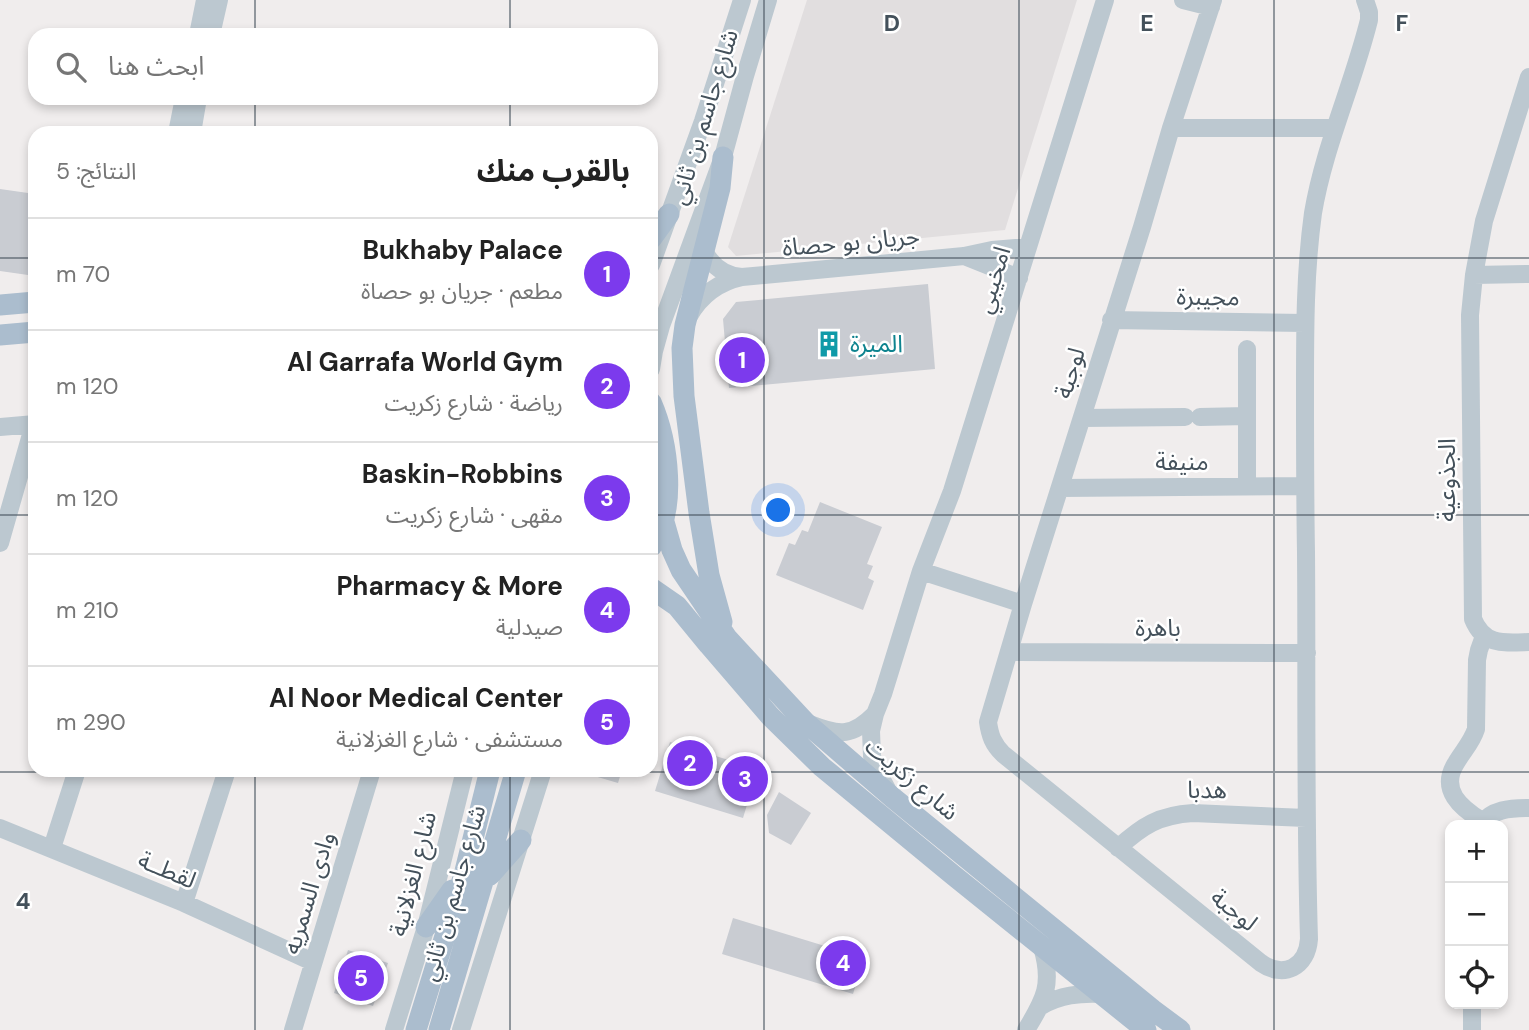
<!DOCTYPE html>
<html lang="ar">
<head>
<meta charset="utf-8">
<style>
	:root { --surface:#fff; --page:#f6f6f6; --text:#222; --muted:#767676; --line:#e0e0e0; --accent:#7c3aed }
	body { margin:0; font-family:"DM Sans","Noto Sans Arabic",sans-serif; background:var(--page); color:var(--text); direction:rtl }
	.controls { position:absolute; right:21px; bottom:21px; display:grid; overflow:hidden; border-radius:14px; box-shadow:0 4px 10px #0003 }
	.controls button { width:63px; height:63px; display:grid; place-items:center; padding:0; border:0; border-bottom:2px solid var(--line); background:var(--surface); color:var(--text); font:35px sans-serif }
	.you { position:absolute; left:779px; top:511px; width:24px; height:24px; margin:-18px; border:5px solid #fff; border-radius:50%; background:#1a73e8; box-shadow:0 0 0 10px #1a73e833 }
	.badge { display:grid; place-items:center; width:46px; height:46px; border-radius:50%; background:var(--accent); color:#fff; font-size:23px; font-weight:700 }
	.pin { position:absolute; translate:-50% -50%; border:4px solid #fff; box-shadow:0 2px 7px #0006 }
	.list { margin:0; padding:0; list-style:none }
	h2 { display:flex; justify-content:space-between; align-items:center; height:91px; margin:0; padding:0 28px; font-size:30px }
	h2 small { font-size:23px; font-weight:400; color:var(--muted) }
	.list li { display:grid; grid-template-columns:46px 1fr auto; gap:21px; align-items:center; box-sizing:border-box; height:112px; padding:0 28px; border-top:2px solid var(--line) }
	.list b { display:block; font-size:26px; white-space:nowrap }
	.list p { margin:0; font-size:23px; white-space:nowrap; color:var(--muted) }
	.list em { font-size:23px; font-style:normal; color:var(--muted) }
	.icon { flex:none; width:38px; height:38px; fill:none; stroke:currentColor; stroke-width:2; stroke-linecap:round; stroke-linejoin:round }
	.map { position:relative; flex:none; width:1529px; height:1030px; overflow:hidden; direction:ltr }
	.search { position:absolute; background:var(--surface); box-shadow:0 4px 10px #0003; left:28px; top:28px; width:630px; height:77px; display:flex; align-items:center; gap:18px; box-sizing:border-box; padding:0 24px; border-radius:21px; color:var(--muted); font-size:26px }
	.panel { position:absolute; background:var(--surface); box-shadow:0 4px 10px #0003; left:28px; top:126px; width:630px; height:651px; border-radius:21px; direction:rtl }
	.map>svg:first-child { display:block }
	.education { fill:#e1dedf }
	.building { fill:#c9ccd2 }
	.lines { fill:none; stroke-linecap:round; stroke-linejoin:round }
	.minor { stroke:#bcc8d0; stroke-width:18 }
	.major { stroke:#abbdce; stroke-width:21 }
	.grid { fill:none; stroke:#44515b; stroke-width:2; stroke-opacity:0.55 }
	.labels { text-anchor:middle; stroke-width:5; stroke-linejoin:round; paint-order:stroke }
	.street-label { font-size:24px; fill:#44515b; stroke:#fff }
	.culture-label { font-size:24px; fill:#0d838f; stroke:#fff; text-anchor:start }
	.grid-label { font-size:23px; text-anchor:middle; font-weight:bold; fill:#44515b; stroke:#fff; stroke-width:5; stroke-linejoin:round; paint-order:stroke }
</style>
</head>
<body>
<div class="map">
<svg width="1529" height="1030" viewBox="0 0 1529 1030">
	<rect width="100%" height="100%" fill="#f0eded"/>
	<path class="education" d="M 807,0 L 1077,0 L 1005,230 L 736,256 L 728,247 Z"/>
	<path class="building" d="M 0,189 L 35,194 L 35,276 L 0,271 Z
		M 928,284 L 935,369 L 729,388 L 723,319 L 736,302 Z
		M 820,502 L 882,527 L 867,564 L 873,566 L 868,578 L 874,581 L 863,610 L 776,575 L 789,543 L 795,545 L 802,530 L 808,532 Z
		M 670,742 L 758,769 L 743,818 L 655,791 Z
		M 585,770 L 622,770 L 618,783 L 584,773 Z
		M 779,792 L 811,813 L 791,845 L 769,833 L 767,815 Z
		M 733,918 L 864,958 L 853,994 L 722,954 Z
		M 348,950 L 388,963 L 373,1006 L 334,993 Z"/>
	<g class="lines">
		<path class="minor" d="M 1183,0 L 1211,7
			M 1213,0 L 1171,128 L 1142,227 L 1023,604 L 988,722 C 990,736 993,744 1003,754 L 1261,963 C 1284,979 1307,967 1309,939 C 1305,810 1307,681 1306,552 C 1305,497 1305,442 1305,388 C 1305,329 1305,271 1313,213 C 1324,147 1353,85 1369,20 L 1369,12 L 1365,0
			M 198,35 L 205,0
			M 211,35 L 219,0
			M 1529,77 L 1484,221 L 1474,275 L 1470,315 L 1473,619 C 1484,646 1504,643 1529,642
			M 1171,128 L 1335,128
			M 177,133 L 184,98
			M 192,133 L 198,98
			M 704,251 C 712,266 725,276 742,277
			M 964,256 L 1019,278
			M 651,265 L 703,121 L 742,0
			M 1474,275 L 1529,274
			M 689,316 C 701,295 719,282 742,277 L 964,256 L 992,250 L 1028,247
			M 1111,320 L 1305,323
			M 651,369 L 654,351 L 661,326 L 723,157 L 745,76 L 768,0
			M 1200,417 L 1247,416
			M 1082,418 L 1185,417
			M 0,427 L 35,424
			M 1247,486 L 1247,349
			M 1060,488 L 1305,486
			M 0,543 L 34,424
			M 921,571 L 1023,604
			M 1009,652 L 1307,653
			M 812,725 C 840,736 853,736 875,714
			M 887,789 L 875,767 L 872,756 L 871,731 L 875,714 L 883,694 L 921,571 L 952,491 L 1105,0
			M 1482,821 C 1461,808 1439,790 1456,763 C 1463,751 1472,742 1476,729 L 1477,660 L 1479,650 L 1484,636
			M 1480,825 C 1492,809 1510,808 1529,808
			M 0,828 L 184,903 L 313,962
			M 52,848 L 77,770
			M 1118,848 C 1142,826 1159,815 1193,813 L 1306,818
			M 184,903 L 227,770
			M 1041,1006 C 1061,995 1079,993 1101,994
			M 293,1030 L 372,770
			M 394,1030 L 426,927 L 465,770
			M 461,1030 L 543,770
			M 1026,1030 C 1045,999 1053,984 1042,947
			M 1472,1030 L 1472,1004"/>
		<path class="major" d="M 651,239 L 669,214
			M 0,305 L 35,302
			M 0,335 L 35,332
			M 651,402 C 668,441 678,511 651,547
			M 664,522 L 672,550 L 681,570 L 727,638 L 805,722 L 892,797 L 1153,1010 L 1180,1030
			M 651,588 L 677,606 L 709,645 L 770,716 L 822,767 L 953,875 L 1146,1030
			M 722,622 L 709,575 L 699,513 L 684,396 L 682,348 L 685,325 L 720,188 L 723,157
			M 490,875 L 521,840
			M 426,927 L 452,890
			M 416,1030 L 465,871 L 490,770
			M 439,1030 L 516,770"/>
	</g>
	<path class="grid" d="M 255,0 L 255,35M 510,0 L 510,35M 764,0 L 764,1030M 1019,0 L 1019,1030M 1274,0 L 1274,1030M 255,98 L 255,133M 510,98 L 510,133M 0,258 L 35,258M 651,258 L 1529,258M 0,515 L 35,515M 651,515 L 1529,515M 255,770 L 255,1030M 510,770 L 510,1030M 0,772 L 1529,772"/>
	<defs>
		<g id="building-bare" transform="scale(2.1)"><path d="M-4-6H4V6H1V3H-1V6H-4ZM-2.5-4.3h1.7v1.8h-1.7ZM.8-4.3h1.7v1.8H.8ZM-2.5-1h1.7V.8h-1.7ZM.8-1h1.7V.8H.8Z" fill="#0f9aa8" stroke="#fff" stroke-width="2.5" paint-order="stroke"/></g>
	</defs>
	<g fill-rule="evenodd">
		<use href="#building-bare" x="829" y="344"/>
	</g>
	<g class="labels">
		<g class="street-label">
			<text transform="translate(704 117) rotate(-73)" y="8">شارع جاسم بن ثاني</text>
			<text transform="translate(851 242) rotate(-5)" y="8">جريان بو حصاة</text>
			<text transform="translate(993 280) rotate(-73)" y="8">امخيبي</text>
			<text transform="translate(1208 297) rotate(1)" y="8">مجيبرة</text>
			<text transform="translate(1070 373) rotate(-73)" y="8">لوجبة</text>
			<text x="1182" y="470">منيفة</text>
			<text transform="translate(1447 480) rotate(-90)" y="8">الجذوعية</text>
			<text x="1158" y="636">باهرة</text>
			<text transform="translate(912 779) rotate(40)" y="8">شارع زكريت</text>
			<text transform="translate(1207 790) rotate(1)" y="8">هدبا</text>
			<text transform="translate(167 870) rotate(23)" y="8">لقطــة</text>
			<text transform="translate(413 874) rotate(-76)" y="8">شارع الغزلانية</text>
			<text transform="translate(309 893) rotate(-73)" y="8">وادى السمريه</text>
			<text transform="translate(453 893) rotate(-74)" y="8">شارع جاسم بن ثاني</text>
			<text transform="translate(1234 910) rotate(39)" y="8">لوجبة</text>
		</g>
		<g class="culture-label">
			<text x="850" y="352">الميرة</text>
		</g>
	</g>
	<g class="grid-label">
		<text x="892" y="31">D</text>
		<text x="1147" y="31">E</text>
		<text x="1402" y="31">F</text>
		<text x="23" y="909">4</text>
	</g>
</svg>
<div class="controls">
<button>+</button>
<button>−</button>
<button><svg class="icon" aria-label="locate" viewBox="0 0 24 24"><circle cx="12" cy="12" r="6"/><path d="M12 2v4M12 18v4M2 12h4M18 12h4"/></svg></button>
</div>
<div class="you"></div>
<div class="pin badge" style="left:742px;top:360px">1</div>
<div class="pin badge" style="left:690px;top:763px">2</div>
<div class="pin badge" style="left:745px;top:779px">3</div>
<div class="pin badge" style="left:843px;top:963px">4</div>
<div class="pin badge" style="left:361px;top:978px">5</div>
<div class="search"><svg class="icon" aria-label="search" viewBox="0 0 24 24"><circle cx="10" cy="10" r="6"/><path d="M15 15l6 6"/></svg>ابحث هنا</div>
<section class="panel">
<h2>بالقرب منك<small>النتائج: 5</small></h2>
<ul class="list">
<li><span class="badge">1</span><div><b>Bukhaby Palace</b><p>مطعم · جريان بو حصاة</p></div><em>70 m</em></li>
<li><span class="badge">2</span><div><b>Al Garrafa World Gym</b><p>رياضة · شارع زكريت</p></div><em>120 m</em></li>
<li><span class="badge">3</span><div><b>Baskin-Robbins</b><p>مقهى · شارع زكريت</p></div><em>120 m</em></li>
<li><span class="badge">4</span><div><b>Pharmacy &amp; More</b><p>صيدلية</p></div><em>210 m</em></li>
<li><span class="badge">5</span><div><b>Al Noor Medical Center</b><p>مستشفى · شارع الغزلانية</p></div><em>290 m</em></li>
</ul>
</section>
</div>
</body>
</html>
